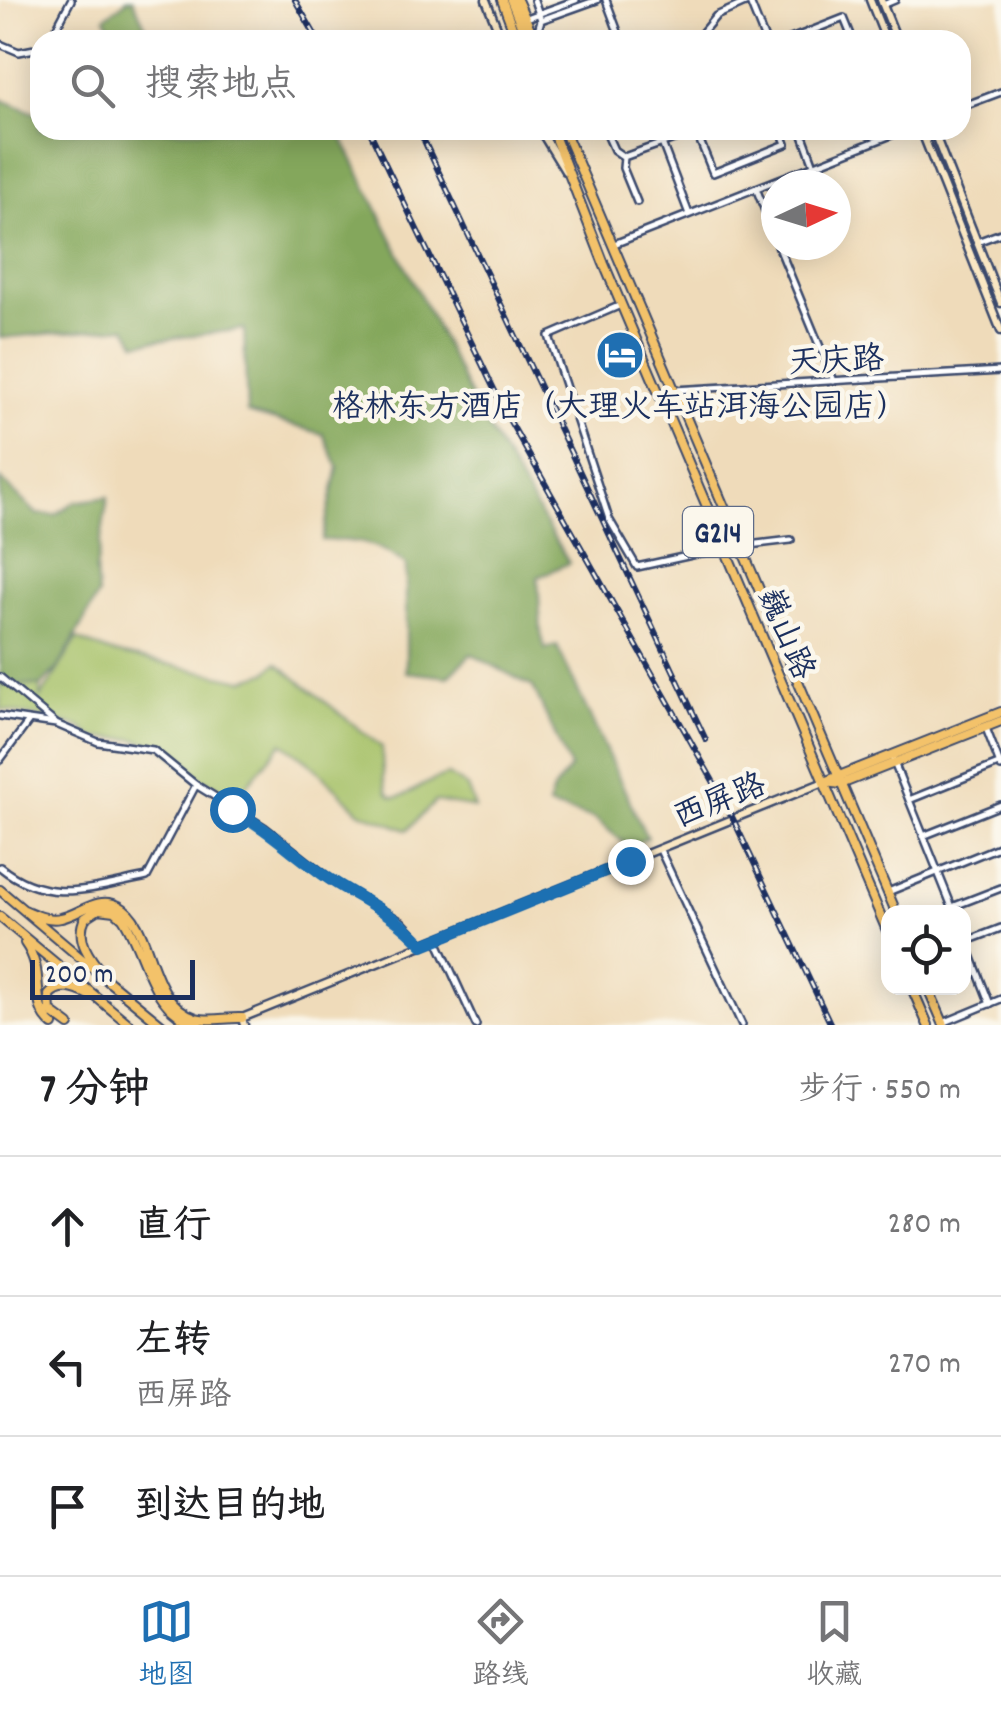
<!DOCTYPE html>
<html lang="zh">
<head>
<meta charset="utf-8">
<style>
	:root { --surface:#fff; --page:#f6f6f6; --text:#202124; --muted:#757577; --line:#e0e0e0; --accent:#1f6fb2 }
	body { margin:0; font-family:Dekko,"LXGW WenKai TC",sans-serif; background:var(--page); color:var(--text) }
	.controls { position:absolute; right:30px; bottom:30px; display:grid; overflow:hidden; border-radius:20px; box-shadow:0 5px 25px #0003 }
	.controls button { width:90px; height:90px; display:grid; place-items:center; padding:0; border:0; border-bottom:2px solid var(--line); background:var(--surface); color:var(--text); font:50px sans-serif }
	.compass { position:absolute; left:761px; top:170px; width:90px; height:90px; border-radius:50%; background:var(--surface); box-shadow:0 5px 25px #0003; rotate:86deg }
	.scale { position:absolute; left:30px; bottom:25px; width:165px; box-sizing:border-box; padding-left:10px; border:5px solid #1b2f5e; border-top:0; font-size:28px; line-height:35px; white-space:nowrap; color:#1b2f5e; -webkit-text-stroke:8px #fbf7ec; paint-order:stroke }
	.stop { position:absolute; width:30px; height:30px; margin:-22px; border:8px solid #1f6fb2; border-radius:50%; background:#fff }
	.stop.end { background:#1f6fb2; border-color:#fff; box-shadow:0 2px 10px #0008 }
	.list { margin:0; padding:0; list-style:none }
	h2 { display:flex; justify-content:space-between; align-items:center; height:130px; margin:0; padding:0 40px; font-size:42px }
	h2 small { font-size:32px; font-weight:400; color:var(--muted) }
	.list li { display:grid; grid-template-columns:65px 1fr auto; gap:30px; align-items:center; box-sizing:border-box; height:140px; padding:0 40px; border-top:2px solid var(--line) }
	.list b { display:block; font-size:38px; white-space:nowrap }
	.list p { margin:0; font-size:32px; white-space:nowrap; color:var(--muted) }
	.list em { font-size:32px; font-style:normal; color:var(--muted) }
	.icon { flex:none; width:55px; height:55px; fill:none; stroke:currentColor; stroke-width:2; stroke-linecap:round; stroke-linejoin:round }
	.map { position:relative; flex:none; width:1001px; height:1025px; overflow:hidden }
	.search { position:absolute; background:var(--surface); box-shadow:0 5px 25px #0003; left:30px; right:30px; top:30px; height:110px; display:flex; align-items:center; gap:25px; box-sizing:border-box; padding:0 35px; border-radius:30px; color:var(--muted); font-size:38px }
	.sheet { height:550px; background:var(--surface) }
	nav { display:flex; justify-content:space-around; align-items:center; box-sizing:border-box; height:140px; border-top:2px solid var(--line); background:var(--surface); font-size:28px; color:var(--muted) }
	nav a { display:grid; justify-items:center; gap:5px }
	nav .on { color:var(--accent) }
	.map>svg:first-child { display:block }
	.green { fill:#a6c168; stroke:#607863; stroke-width:2.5 }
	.forest { fill:#84a75c; stroke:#506b5d; stroke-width:2.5 }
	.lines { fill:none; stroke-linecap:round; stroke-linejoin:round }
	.minor-casing { stroke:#3b496c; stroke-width:10 }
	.tertiary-casing { stroke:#3b496c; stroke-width:10 }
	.secondary-casing { stroke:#3b496c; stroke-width:11 }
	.primary-casing { stroke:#3b496c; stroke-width:12 }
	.trunk-casing { stroke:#3b496c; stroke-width:12 }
	.minor { stroke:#fff; stroke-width:5 }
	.tertiary { stroke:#fff; stroke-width:5 }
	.secondary { stroke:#fae7c3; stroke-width:6 }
	.primary { stroke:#f3c26a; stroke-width:8 }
	.trunk { stroke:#f3c26a; stroke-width:8 }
	.rail-casing { stroke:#1b2f5e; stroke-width:6 }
	.rail { stroke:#fbf7ec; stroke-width:2.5; stroke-dasharray:8; stroke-linecap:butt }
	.route { stroke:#1f6fb2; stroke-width:12 }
	.labels { text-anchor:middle; stroke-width:9; stroke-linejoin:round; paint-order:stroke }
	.shield { fill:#fbf7ec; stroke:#5e6b89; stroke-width:2.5 }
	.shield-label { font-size:30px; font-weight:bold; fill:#1b2f5e }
	.street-label { font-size:32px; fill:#1b2f5e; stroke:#fbf7ec }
	.poi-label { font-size:32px; fill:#1b2f5e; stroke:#fbf7ec }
</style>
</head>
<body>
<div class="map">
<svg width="1001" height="1025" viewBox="0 0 1001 1025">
	<rect width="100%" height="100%" fill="#fbf7ec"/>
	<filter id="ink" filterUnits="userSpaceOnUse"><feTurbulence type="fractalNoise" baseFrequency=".01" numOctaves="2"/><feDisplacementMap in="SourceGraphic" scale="20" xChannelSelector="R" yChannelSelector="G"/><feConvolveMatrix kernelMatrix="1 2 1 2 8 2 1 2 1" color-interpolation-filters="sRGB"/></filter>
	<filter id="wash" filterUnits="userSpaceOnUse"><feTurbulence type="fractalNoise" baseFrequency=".0048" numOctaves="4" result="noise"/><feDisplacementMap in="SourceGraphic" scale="40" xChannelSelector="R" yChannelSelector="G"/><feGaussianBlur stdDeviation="2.25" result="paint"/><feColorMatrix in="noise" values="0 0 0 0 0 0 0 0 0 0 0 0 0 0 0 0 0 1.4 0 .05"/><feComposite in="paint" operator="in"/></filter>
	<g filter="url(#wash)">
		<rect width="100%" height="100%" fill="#efdbba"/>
		<path class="green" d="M 77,639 L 109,652 L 243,680 L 266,673 L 277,663 L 382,747 C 382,831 403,787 448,775 L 467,787 L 475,808 L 436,801 L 407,830 L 360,812 L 309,762 L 282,743 L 237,797 L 201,779 L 164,748 L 133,739 L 94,738 L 80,727 L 0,709 L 0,683 L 41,686 L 40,699 Z"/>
		<path class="forest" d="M 127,0 L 133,0 L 152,40 L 116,40 L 105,17 Z
			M 0,99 L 40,115 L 40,130 L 338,130 L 479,413 L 569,563 L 538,577 L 541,633 L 545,649 L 557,646 L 647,838 L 629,847 L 595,819 L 548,806 L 553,790 L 570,768 L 533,687 L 471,654 L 448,677 L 406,672 L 406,565 C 377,542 358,540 322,540 L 338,467 L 323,434 L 247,413 L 244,329 L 137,343 L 126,327 L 0,338 Z
			M 0,479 L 37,514 L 56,515 L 74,502 L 108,497 L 96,570 L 98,595 L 59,667 L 41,686 L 0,683 Z"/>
	</g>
	<g filter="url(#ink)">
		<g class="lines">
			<g class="minor-casing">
				<path id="minor" d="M 606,0 L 621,40
					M 749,0 L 765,40
					M 883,5 L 895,0
					M 536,37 L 541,20 L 597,0
					M 696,40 L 716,16 L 752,0
					M 788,40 L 844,18 L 853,40
					M 605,130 L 614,150 L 624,157 L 623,168 L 637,202
					M 657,130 L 689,214
					M 801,130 L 814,165
					M 696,131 L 713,173 L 786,144 L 781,130
					M 624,157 L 696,131
					M 756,188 L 776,239
					M 977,242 L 1001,233
					M 778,245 L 834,381
					M 621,305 L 549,336 L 609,519 L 637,567 L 724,548
					M 740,546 L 791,540
					M 0,677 L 55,723
					M 986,728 L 1001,767
					M 891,755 L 954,912
					M 0,760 L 29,721
					M 909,800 L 1001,763
					M 923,836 L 1001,805
					M 0,867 C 48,906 92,888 147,877 L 196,785
					M 952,907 L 1001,888
					M 964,937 L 990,1004
					M 437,940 L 476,1025
					M 967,941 L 1001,928"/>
			</g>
			<g class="tertiary-casing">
				<path id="tertiary" d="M 534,0 L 541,20
					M 524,19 L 576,0
					M 50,40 L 71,0
					M 0,44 L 19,52 L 40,48
					M 961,107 L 1001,92
					M 614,244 L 904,130
					M 674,390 L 1001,371
					M 0,716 L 56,724 L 98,742 L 153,750 L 196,785 L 264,827 L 331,880 L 402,922 L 423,945
					M 660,850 L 742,1025
					M 888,892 L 1001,846
					M 943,1023 L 1001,999"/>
			</g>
			<g class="secondary-casing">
				<path id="secondary" d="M 486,0 L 502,40
					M 870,0 L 886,40
					M 881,0 L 897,40
					M 540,130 L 565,171
					M 921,130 L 1001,331
					M 933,130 L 1001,303
					M 244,1025 L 242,1018 L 824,782"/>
			</g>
			<g class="primary-casing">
				<path id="primary" d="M 517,0 L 535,40
					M 824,782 L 1001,712
					M 824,782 L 841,784 L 1001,721
					M 0,890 L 96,971
					M 24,910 C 36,915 48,921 61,918 C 81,914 97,895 119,906 C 154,924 146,1002 196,1018 C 211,1022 227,1017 242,1018
					M 0,917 L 130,1025
					M 25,943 C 48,975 27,1004 53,1025
					M 107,980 L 162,1025
					M 109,982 C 95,964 73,942 85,918 L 99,909 L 115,911 L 123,918 C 147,955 150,1010 198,1025
					M 69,1025 L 50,1011 L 49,995 C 60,982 76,989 89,995"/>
			</g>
			<g class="trunk-casing">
				<path id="trunk" d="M 502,0 L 517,40
					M 511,0 L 527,40
					M 552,130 L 604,264 L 888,933
					M 564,130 L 896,912
					M 912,988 L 928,1025
					M 928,988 L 944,1025"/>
			</g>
			<use href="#minor" class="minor"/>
			<use href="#tertiary" class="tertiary"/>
			<use href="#secondary" class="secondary"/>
			<use href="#primary" class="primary"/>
			<use href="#trunk" class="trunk"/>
			<g class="rail-casing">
				<path id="rail" d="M 295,0 L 318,40
					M 369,130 L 507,416 L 726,804 L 831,1025
					M 419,130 L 706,740"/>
			</g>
			<use href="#rail" class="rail"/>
		</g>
	</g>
	<g class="lines" filter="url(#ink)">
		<path class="route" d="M 232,809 C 267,828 295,855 328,878 C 364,902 392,911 423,945 L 630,861"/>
	</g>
	<defs>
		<g id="hotel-disc" transform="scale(2.5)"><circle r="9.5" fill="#1f6fb2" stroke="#fbf7ec"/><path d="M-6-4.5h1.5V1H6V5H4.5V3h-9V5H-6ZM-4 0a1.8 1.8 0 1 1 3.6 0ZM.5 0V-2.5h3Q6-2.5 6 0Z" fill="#fff"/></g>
	</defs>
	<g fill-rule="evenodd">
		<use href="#hotel-disc" x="620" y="355"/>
	</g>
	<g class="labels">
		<rect class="shield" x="683" y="507" width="70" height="50" rx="8"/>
		<g class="shield-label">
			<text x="718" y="542">G214</text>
		</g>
		<g class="street-label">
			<text transform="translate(836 359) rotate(-3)" y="11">天庆路</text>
			<text transform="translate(788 633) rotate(67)" y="11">巍山路</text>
			<text transform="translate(719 799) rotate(-22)" y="11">西屏路</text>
		</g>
		<g class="poi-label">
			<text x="620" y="416">格林东方酒店（大理火车站洱海公园店）</text>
		</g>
	</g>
</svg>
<div class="controls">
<button><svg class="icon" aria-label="locate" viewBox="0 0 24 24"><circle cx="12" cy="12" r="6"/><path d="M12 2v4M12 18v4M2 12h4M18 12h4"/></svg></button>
</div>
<svg class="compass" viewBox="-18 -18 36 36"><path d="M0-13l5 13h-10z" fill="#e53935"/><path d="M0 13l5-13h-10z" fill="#757577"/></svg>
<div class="scale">200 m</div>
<div class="stop" style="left:232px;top:809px"></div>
<div class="stop end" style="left:630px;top:861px"></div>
<div class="search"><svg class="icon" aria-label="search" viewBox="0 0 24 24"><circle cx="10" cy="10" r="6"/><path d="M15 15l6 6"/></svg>搜索地点</div>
</div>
<section class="sheet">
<h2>7 分钟<small>步行 · 550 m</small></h2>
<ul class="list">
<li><svg class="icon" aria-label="ahead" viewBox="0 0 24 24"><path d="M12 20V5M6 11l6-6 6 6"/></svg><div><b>直行</b></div><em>280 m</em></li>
<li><svg class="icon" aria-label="left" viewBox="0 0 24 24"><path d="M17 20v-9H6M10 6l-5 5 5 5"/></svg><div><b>左转</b><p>西屏路</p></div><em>270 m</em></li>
<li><svg class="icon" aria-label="arrive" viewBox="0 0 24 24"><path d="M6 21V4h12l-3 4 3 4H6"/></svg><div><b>到达目的地</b></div></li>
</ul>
</section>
<nav>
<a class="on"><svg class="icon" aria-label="map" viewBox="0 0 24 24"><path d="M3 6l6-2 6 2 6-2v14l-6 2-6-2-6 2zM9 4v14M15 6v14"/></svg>地图</a>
<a><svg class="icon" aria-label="directions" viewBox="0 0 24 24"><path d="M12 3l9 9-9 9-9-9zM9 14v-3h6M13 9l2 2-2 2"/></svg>路线</a>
<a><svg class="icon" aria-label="saved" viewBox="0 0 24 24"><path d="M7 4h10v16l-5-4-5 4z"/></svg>收藏</a>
</nav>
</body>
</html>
